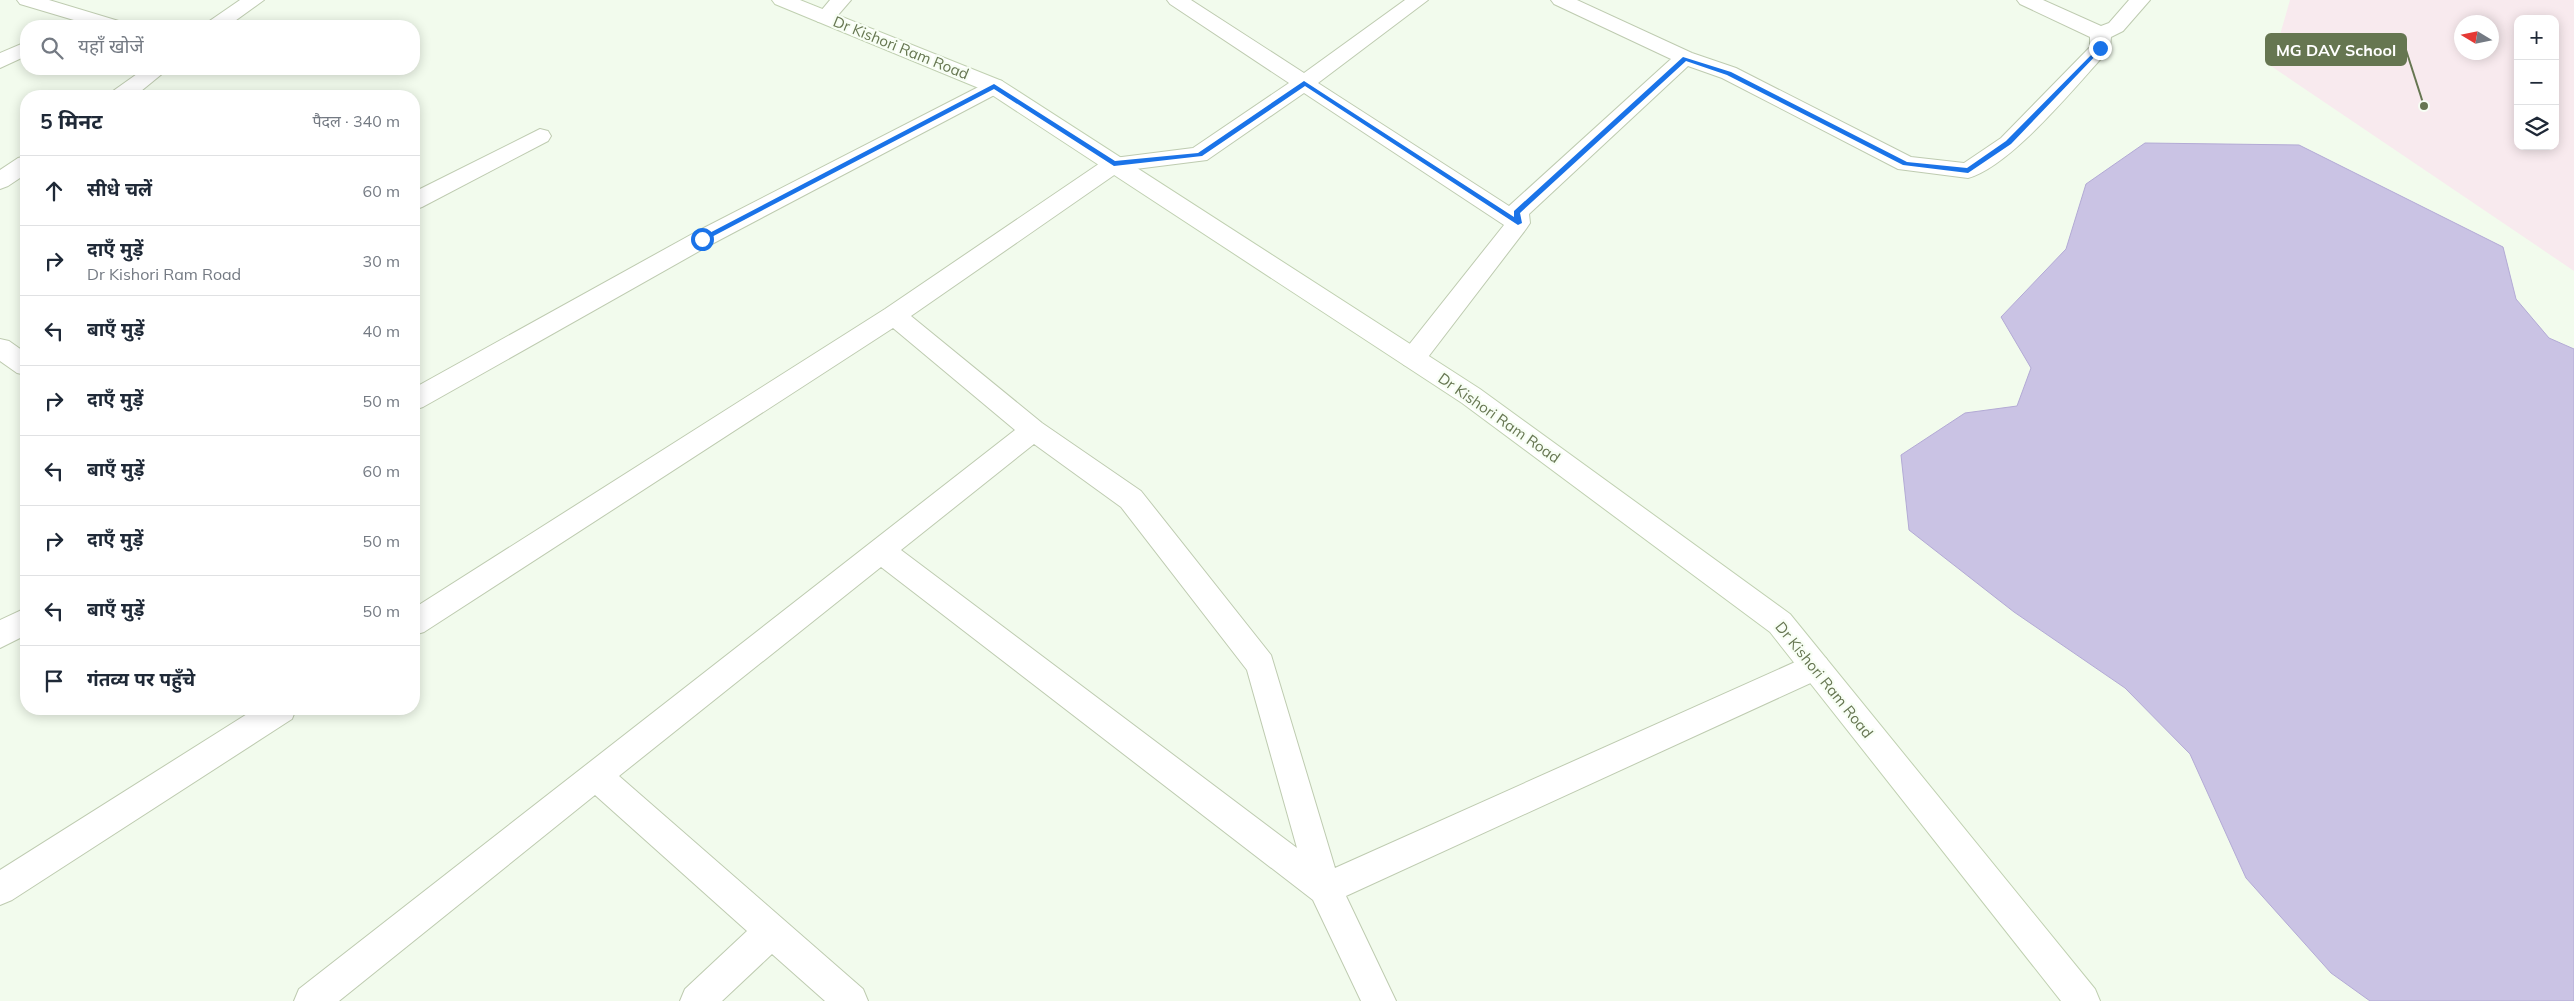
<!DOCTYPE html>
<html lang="hi">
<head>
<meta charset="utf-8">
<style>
	:root { --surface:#fff; --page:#f2f2f3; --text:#1f2937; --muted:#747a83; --line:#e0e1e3 }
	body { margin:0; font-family:Mulish,"Noto Sans Devanagari",sans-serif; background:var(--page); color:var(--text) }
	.controls { position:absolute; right:15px; top:15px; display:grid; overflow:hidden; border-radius:10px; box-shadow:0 2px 12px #0003 }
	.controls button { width:45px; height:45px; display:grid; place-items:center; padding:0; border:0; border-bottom:1px solid var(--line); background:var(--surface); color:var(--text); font:25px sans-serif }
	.compass { position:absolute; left:2454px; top:15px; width:45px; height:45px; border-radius:50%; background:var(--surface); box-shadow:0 2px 12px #0003; rotate:280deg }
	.stop { position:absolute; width:15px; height:15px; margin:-11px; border:4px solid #1a73e8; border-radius:50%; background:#fff }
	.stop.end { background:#1a73e8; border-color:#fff; box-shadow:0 1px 5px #0008 }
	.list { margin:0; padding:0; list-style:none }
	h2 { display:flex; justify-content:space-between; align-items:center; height:65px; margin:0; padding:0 20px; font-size:21px }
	h2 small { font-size:16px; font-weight:400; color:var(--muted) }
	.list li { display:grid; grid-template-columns:32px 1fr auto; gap:15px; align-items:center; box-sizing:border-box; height:70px; padding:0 20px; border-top:1px solid var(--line) }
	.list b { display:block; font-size:19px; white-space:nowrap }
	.list p { margin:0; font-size:16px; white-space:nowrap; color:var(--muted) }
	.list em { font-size:16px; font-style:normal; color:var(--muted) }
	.icon { flex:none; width:28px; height:28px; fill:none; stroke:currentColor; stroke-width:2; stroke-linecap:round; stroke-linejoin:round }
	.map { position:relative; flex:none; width:2574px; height:1001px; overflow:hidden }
	.search { position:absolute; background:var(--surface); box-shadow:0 2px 12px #0003; left:20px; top:20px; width:400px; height:55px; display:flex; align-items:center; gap:12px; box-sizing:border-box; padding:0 18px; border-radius:20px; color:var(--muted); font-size:19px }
	.panel { position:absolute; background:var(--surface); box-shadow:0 2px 12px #0003; left:20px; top:90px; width:400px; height:625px; border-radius:20px }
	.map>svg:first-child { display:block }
	.education { fill:#f8eaee; fill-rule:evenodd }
	.water { fill:#cac3e4; stroke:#b3aad5 }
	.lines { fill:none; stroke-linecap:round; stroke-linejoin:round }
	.street-casing { stroke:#becbb0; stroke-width:2 }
	.secondary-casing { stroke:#c0d0b1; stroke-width:2 }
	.street { fill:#fff; fill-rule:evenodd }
	.secondary { fill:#fff; fill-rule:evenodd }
	.route { fill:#1a73e8 }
	.labels { text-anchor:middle; stroke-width:4.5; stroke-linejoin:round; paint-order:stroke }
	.street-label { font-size:15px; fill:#667651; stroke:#f7fef4 }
	.leader { fill:none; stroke:#667651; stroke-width:2 }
	.callout-dot { fill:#667651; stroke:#f7fef4; stroke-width:2 }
	.callout { fill:#667651; stroke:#667651; stroke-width:2 }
	.callout-label { font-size:16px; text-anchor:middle; font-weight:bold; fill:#fff }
</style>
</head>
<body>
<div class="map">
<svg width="2574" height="1001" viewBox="0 0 2574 1001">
	<rect width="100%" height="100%" fill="#f2fbed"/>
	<path class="education" d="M 2290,0 L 2574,0 L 2574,271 L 2271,66 ZM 2518,19 L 2555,19 L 2555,146 L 2518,146 ZM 2462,22 L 2492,22 L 2492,52 L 2462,52 Z"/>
	<path class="water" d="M 2145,143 L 2299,145 L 2503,247 L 2516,299 L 2549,338 L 2574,349 L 2574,1001 L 2370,1001 L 2331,973 L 2246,878 L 2190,754 L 2125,688 L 2014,612 L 1909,530 L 1901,455 L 1965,413 L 2017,406 L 2031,368 L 2001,317 L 2066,249 L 2086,184 Z"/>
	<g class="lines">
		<g class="street-casing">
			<path id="street" d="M 17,0 L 49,0 L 122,22 L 125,26 L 94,26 L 20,4 Z
				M 240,0 L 264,0 L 228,26 L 205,26 L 208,22 Z
				M 830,0 L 851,0 L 832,22 L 818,22 L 815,18 Z
				M 1167,0 L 1191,0 L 1304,73 L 1405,0 L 1428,0 L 1318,83 L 1509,206 L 1671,59 L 1554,4 L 1551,0 L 1577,0 L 1692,53 L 1736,68 L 1911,157 L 1964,163 L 2001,138 L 2090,47 L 2090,37 L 2020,4 L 2017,0 L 2043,0 L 2101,26 L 2109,23 L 2129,0 L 2150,0 L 2123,31 L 2111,37 L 2110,48 L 2107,52 C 2076,86 2010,167 1968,178 L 1898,169 L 1722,78 L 1688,66 L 1529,214 L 1530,223 L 1526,229 L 1422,365 L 1413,367 L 1404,365 L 1400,358 L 1404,351 L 1504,225 L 1304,93 L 1207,160 L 1120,171 L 911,316 L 1042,423 L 1141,491 L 1271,655 L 1335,868 L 1804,658 L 1815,654 L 1826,658 L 1830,667 L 1826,676 L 1346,896 L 1396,1001 L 1361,1001 L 1313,900 L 881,567 L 619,776 L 863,989 L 868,1001 L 825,1001 L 772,954 L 722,1001 L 680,1001 L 685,989 L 747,931 L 595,795 L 339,1001 L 294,1001 L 299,989 L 1015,430 L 893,328 L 424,632 L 414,635 L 414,608 L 885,309 L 1106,159 L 1193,148 L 1289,83 L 1170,4 ZM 1034,444 L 1121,507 L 1247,670 L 1297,848 L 901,550 Z
				M 26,42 L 26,56 L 0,68 L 0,53 Z
				M 144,69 L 168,69 L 135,96 L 110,96 L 113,91 Z
				M 994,79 L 1002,81 L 1005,86 L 1002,91 L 710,245 L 423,407 L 414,410 L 414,388 L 694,233 Z
				M 540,129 L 548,131 L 551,136 L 548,141 L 422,207 L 414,210 L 414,192 Z
				M 26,156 L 26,174 L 8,186 L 0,189 L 0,170 L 18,158 Z
				M 0,339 L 9,341 L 26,353 L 26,375 L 17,373 L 0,361 Z
				M 26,608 L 26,635 L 0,648 L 0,620 Z
				M 255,709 L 296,709 L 292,719 L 12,900 L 0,905 L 0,870 Z"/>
		</g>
		<g class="secondary-casing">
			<path id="secondary" d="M 772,0 L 800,0 L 1002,81 L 1480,389 L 1790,614 L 2095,989 L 2100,1001 L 2061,1001 L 1770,632 L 1462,403 L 986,91 L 775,4 Z"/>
		</g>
		<use href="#street" class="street"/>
		<use href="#secondary" class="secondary"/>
	</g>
	<path class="route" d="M 2100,46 L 2102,49 L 2011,144 L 1968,173 L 1903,165 L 1727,75 L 1686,61 L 1520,213 L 1522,223 L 1518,225 L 1305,86 L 1202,156 L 1114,166 L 994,89 L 704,241 L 698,239 L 994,84 L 1115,161 L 1198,153 L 1304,81 L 1514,217 L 1514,211 L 1683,57 L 1731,72 L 1907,162 L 1967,168 L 2006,141 Z"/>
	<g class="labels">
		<g class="street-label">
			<text transform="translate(901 48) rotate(22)" y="5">Dr Kishori Ram Road</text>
			<text transform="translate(1499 418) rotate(35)" y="5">Dr Kishori Ram Road</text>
			<text transform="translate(1824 680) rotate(51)" y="5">Dr Kishori Ram Road</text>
		</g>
	</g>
	<path class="leader" d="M2424 106L2406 50"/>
	<circle class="callout-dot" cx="2424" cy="106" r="5"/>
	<rect class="callout" x="2266" y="34" width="140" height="31" rx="5"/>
	<g class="callout-label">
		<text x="2336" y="56">MG DAV School</text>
	</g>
</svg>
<div class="controls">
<button>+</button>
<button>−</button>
<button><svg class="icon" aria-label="layers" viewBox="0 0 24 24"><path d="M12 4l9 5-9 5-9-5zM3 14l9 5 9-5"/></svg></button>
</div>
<svg class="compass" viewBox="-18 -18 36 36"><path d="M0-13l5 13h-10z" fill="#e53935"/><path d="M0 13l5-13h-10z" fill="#747a83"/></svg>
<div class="stop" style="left:702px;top:239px"></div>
<div class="stop end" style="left:2100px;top:48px"></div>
<div class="search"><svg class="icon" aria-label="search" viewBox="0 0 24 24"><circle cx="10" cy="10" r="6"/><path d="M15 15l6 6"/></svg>यहाँ खोजें</div>
<section class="panel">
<h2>5 मिनट<small>पैदल · 340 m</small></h2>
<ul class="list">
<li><svg class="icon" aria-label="ahead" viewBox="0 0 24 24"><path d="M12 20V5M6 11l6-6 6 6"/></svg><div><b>सीधे चलें</b></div><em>60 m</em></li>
<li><svg class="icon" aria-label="right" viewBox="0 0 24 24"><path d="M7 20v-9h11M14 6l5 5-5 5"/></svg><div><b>दाएँ मुड़ें</b><p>Dr Kishori Ram Road</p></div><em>30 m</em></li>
<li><svg class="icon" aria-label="left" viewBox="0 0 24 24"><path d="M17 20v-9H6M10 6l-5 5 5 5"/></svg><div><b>बाएँ मुड़ें</b></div><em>40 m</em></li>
<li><svg class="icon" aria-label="right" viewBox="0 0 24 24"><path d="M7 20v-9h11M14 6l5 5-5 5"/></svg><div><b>दाएँ मुड़ें</b></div><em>50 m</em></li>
<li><svg class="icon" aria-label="left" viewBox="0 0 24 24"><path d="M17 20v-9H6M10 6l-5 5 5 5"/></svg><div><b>बाएँ मुड़ें</b></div><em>60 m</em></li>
<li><svg class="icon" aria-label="right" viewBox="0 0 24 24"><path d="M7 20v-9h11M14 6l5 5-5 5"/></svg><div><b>दाएँ मुड़ें</b></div><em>50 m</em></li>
<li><svg class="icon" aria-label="left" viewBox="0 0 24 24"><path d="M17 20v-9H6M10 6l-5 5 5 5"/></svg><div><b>बाएँ मुड़ें</b></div><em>50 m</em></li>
<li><svg class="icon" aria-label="arrive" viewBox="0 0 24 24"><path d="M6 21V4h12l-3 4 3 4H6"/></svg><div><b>गंतव्य पर पहुँचे</b></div></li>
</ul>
</section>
</div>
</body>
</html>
